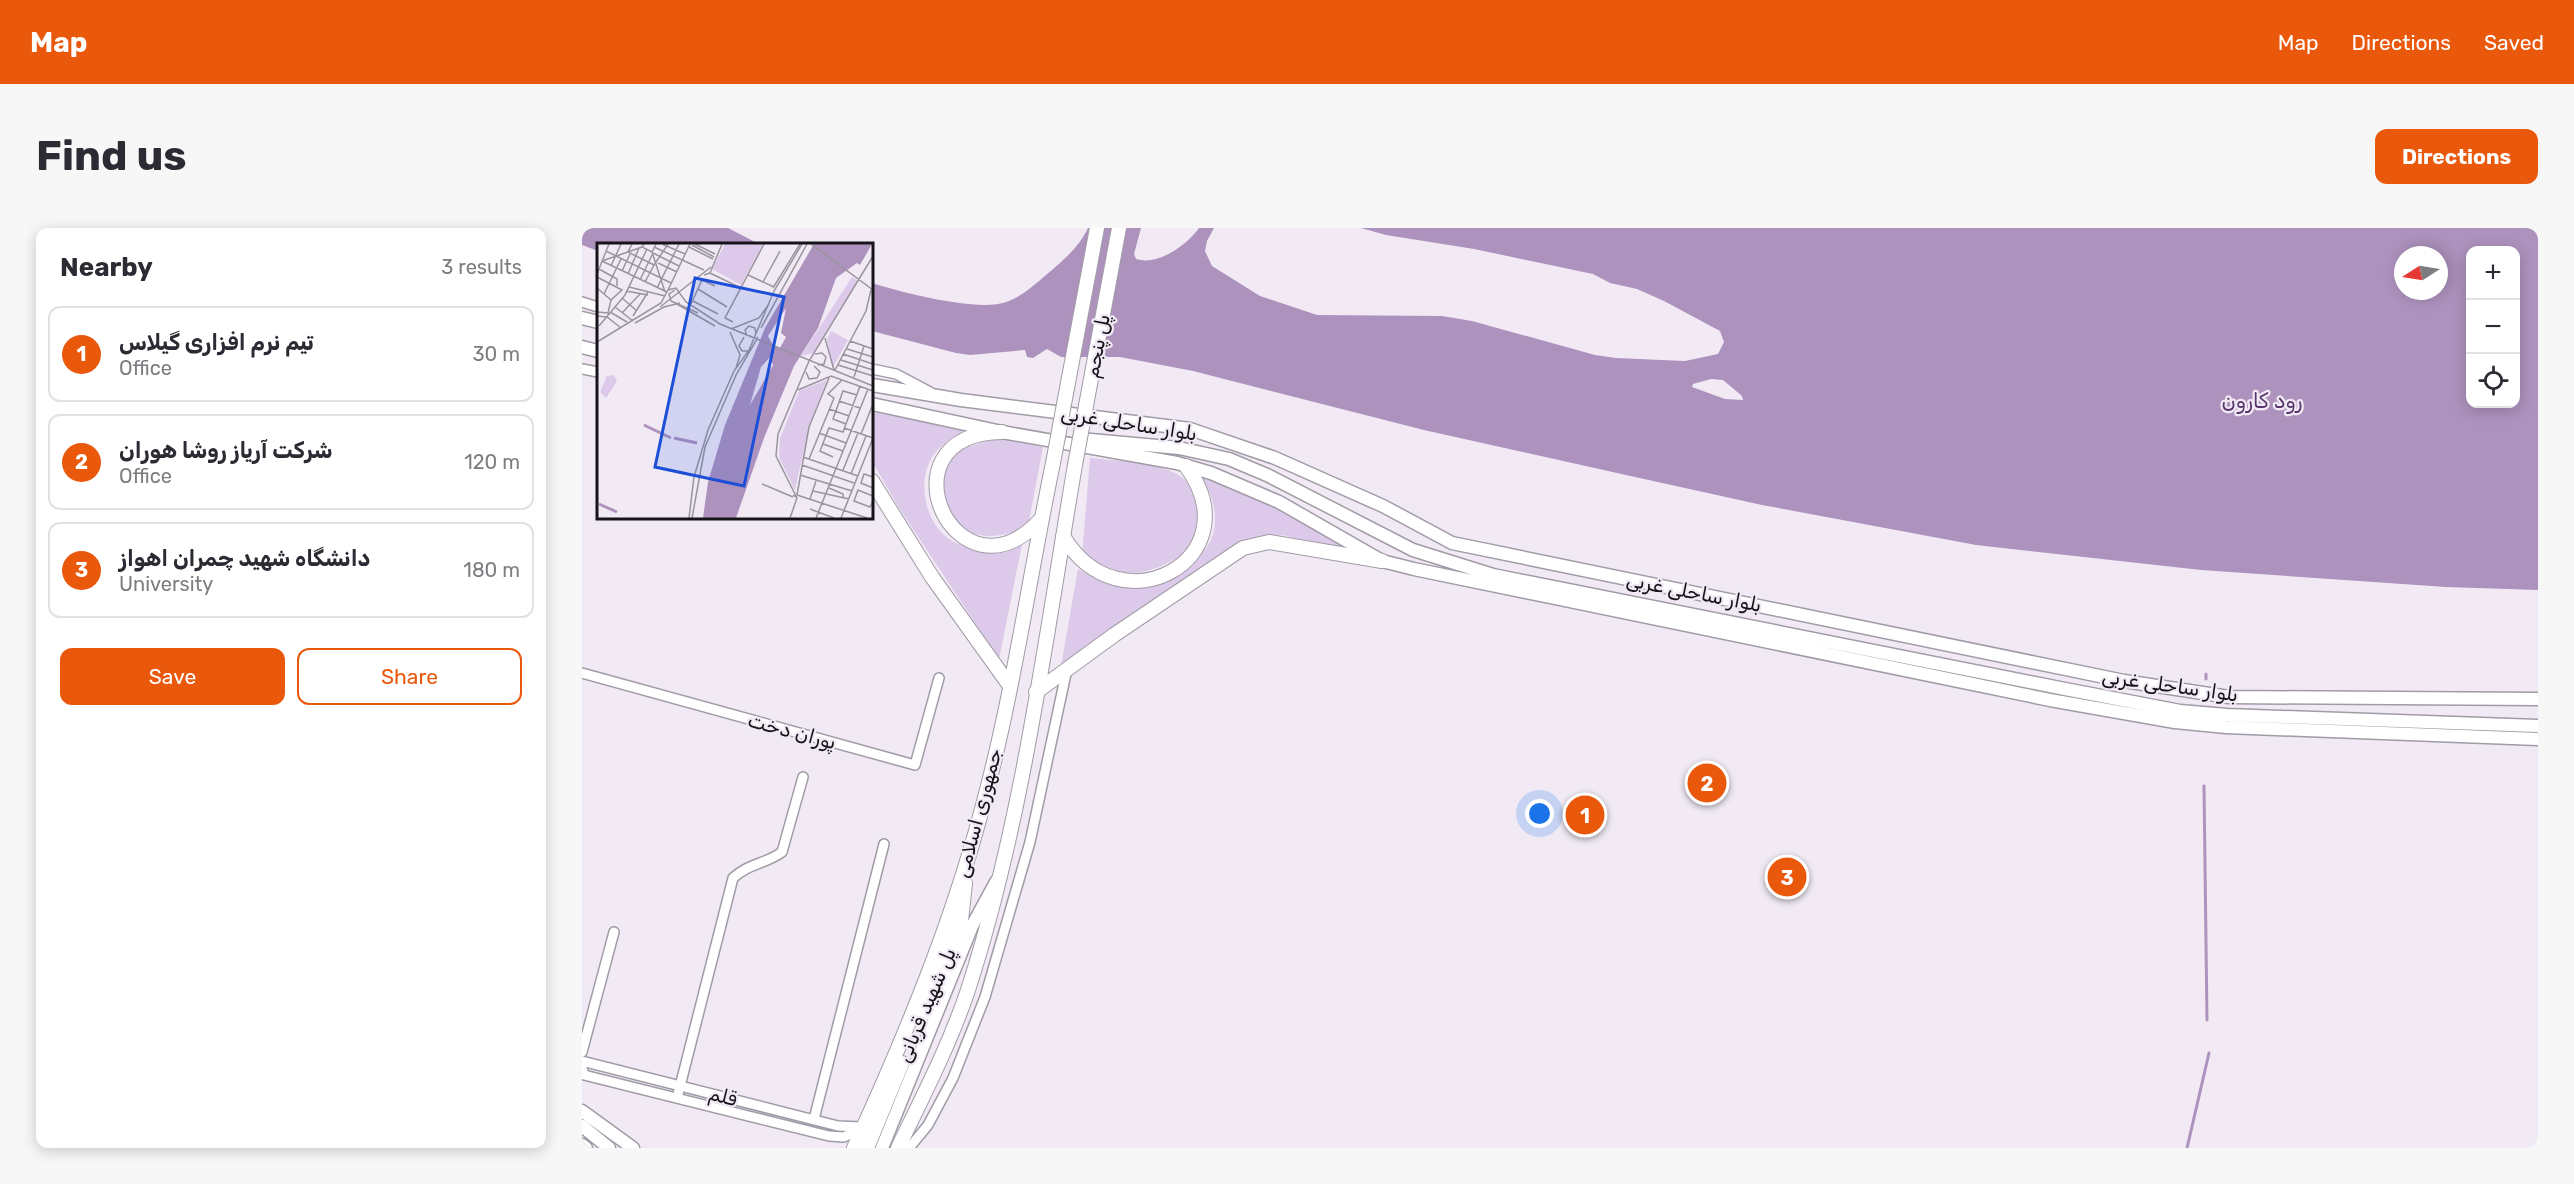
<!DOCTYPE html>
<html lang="en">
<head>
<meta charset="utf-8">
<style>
	:root { --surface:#fff; --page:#f7f7f7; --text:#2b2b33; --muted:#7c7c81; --line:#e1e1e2; --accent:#ea580c }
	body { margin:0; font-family:Rubik,Cairo,sans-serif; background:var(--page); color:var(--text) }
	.controls { position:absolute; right:18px; top:18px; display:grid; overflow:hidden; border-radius:12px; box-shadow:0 3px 15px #0003 }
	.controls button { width:54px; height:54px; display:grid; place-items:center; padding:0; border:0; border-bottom:2px solid var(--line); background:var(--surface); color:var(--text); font:30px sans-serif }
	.compass { position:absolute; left:1812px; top:18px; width:54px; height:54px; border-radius:50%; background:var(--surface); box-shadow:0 3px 15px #0003; rotate:258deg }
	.you { position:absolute; left:958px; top:586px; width:21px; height:21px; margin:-15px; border:4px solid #fff; border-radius:50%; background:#1a73e8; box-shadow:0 0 0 9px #1a73e833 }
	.badge { display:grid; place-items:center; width:39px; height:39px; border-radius:50%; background:var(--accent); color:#fff; font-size:20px; font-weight:700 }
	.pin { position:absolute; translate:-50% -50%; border:3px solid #fff; box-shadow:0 2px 6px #0006 }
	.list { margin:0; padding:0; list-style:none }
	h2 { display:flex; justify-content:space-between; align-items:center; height:78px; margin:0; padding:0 24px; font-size:26px }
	h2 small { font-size:20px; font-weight:400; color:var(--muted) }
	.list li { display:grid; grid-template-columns:39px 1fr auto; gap:18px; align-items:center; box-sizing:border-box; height:96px; margin:0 12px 12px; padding:0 12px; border:2px solid var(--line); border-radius:12px }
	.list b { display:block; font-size:22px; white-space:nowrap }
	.list p { margin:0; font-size:20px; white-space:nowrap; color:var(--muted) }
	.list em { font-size:20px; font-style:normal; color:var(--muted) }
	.actions { display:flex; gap:12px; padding:18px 24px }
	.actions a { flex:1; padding:14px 0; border:2px solid var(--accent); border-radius:12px; text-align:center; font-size:21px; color:var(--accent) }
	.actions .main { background:var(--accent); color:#fff }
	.icon { flex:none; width:33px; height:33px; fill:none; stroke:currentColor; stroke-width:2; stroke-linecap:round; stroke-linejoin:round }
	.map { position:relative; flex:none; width:1956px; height:920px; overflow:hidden; border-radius:12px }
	header { display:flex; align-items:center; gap:36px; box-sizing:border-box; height:84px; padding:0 30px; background:var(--accent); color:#fff }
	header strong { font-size:28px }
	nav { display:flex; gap:33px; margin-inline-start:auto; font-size:21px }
	.intro { display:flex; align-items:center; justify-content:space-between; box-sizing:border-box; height:144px; padding:0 36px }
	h1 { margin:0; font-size:42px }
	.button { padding:15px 27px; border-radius:12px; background:var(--accent); color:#fff; font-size:21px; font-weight:700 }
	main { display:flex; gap:36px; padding:0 36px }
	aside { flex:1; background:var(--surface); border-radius:12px; box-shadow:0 3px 15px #0003 }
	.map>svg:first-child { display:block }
	.green { fill:#ddcaea }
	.water { fill:#ad92be; fill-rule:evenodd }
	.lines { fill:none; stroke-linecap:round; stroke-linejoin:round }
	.stream { stroke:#ad92be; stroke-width:3 }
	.minor-casing { stroke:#a19ba6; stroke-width:12 }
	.major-casing { stroke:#a19ba6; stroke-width:15 }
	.highway-casing { stroke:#a19ba6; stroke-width:16 }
	.minor { stroke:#fff; stroke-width:9 }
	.major { stroke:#fff; stroke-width:12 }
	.highway { stroke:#fff; stroke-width:14 }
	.highway-bridge-casing { stroke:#a19ba6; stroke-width:16; stroke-linecap:butt }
	.highway-bridge { stroke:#fff; stroke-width:14 }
	.labels { text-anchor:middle; stroke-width:4.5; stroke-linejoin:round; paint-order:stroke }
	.street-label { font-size:20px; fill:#161418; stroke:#f1eaf5 }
	.water-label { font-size:21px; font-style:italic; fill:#57346c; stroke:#f1eaf5 }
	.inset-river { fill:none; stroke:#ad92be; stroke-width:3 }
	.inset-road { fill:none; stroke:#99949d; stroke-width:1.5 }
	.view { fill:#1d4ed8; fill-opacity:0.15; stroke:#1d4ed8; stroke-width:3 }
	.inset-edge { fill:none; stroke:#161418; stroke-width:3 }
</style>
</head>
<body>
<header>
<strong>Map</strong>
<nav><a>Map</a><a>Directions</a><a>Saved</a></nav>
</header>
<div class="intro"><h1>Find us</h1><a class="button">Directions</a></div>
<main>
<aside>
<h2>Nearby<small>3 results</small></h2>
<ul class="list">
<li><span class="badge">1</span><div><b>تیم نرم افزاری گیلاس</b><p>Office</p></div><em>30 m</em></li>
<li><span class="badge">2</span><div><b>شرکت آریاز روشا هوران</b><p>Office</p></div><em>120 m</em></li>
<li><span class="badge">3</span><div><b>دانشگاه شهید چمران اهواز</b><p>University</p></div><em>180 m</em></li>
</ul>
<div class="actions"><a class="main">Save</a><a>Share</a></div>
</aside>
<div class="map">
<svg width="1956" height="920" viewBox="0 0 1956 920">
	<rect width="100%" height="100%" fill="#f1eaf5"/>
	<path class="green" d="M 290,184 L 396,203 C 385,205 371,208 362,216 C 329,241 340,301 376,316 C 396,324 419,319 440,317 L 417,431 L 317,280 L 290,233 Z
		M 420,210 L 461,219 L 446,299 C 414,311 398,312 368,295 C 364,282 357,267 356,254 C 353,223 398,215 420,210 Z
		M 508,230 C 536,233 574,233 598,248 C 623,264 625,305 603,324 C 592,334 568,344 552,345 C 535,346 515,334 500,328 Z
		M 617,246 L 709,286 L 769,323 L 700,307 L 660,312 L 479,438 L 496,341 C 510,349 527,358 544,358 C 559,359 570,353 583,347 C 595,342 606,338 616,329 C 642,308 635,269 617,246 Z"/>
	<path class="water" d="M 0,0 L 146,0 L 177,16 L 16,16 L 16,23 L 0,17 Z
		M 506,0 L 559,0 L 552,26 L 554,31 C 576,38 605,17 617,0 L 632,0 L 625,13 L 623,23 L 630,38 L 678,68 L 735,87 L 860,88 L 890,93 L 1013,127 L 1034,130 L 1103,133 L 1136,126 L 1142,114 L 1138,103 L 1082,73 L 1055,61 L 1028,55 L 1011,46 L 892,21 L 804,7 L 779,0 L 1956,0 L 1956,362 L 1864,359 L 1619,342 L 1394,317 L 1180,277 L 1044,247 L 842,202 L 611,143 L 538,129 L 479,129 L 465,121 L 451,130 L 445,129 L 443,122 L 388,127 L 374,125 L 290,103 L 290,55 C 318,64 392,83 421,75 C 440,70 455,54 470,42 C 485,29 498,17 506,0 ZM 1888,22 L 1934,22 L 1934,176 L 1888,176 ZM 1821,27 L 1857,27 L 1857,63 L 1821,63 ZM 1129,151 L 1141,152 L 1160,168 L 1161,172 L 1143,171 L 1110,159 L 1111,156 Z"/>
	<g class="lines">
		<path class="stream" d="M 1624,446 L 1624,451
			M 1622,558 L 1625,792
			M 1605,920 L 1627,825"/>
		<g class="minor-casing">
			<path id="minor" d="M 0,74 L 16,79
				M 0,141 L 16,144
				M 290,141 L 314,146 L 348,164
				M 0,445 L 333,537 L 357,450
				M 0,824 L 32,704
				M 0,833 L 256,898 L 279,899
				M 0,840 L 2,847 L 247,908 L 262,909 L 282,899
				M 95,870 L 151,650 C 167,635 184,636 200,624 L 221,549
				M 232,891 L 302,616
				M 327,920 L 346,897 L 371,850 L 403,769 L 448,614 L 485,441"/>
		</g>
		<g class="major-casing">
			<path id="major" d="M 0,90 L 16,94
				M 0,119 L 16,123
				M 290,157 L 379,172 L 608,201 L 693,230 L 801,278 L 870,315 L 1542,453 L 1647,469 L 1956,471
				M 290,176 L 420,204 L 595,235 L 629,245 L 697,274 L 800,333 L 832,341 L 1468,472 L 1593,494 L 1644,499 L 1956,511
				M 498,211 L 597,220 L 647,231 L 685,247 L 831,322 L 911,347 L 1478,460 L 1598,483 L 1645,487 L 1956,498
				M 0,883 L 51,920
				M 0,898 L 27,920
				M 0,917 L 4,920
				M 300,920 L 390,698 L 414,654"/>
		</g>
		<g class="highway-casing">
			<path id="highway" d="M 420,204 C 293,206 375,385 460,290
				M 290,253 L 350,349 L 428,458
				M 481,308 C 538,404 672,330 604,238
				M 454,464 L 532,407 L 661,320 L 687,314 L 800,333
				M 340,787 L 379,693 L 383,655
				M 272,920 C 322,811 369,698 400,581 C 431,467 447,350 471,235
				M 285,920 L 320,835
				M 316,920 C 341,868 368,816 386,762 C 441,592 463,412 493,237"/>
		</g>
		<use href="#minor" class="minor"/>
		<use href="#major" class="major"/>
		<use href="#highway" class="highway"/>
		<g class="highway-bridge-casing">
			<path id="highway-bridge" d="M 471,235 L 515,0
				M 493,237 L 537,0"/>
		</g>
		<use href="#highway-bridge" class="highway-bridge"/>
	</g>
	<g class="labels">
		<g class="street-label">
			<text transform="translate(515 118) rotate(-79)" y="7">پل پنجم</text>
			<text transform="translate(547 195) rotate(9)" y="7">بلوار ساحلی غربی</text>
			<text transform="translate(1112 364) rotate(11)" y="7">بلوار ساحلی غربی</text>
			<text transform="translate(1588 457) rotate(8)" y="7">بلوار ساحلی غربی</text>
			<text transform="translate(210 503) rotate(15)" y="7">پوران دخت</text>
			<text transform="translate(396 585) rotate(-75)" y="7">جمهوری اسلامی</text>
			<text transform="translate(344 777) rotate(-67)" y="7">پل شهید قربانی</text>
			<text transform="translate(141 868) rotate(14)" y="7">قلم</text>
		</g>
		<g class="water-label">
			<text x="1680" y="180">رود کارون</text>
		</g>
	</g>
	<g transform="translate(15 15)">
		<rect width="276" height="276" fill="#f1eaf5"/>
		<path d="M 128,1 L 166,1 L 144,42 L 115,26 ZM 255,34 L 261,38 L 216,110 L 204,113 ZM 234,88 L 251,97 L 236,124 L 230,96 ZM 10,133 L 17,132 L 20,138 L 9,155 L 3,149 ZM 230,137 L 213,180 L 198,247 L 182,214 L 183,195 L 202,148 Z" fill="#ddcaea"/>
		<path d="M 217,1 L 275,1 L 263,22 L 260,20 L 239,35 L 221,85 L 197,123 L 167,195 L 139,275 L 106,275 L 111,239 L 128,182 L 168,85 ZM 189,65 L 184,90 L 189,94 L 183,105 L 176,102 L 171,93 ZM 173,114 L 176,122 L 153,162 L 164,124 Z" fill="#ad92be" fill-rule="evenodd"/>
		<path class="inset-river" d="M 47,182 L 74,195M 77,195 L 100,200M 2,261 L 20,269"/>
		<path class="inset-road" d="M 35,1 L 31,9 L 57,22 L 71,1M 47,1 L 45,4 L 55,9 L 59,1M 65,1 L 88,11M 98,1 L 118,11M 214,1 L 276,47M 95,2 L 117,14M 57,4 L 107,27M 92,4 L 116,16M 9,8 L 74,40M 55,9 L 68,49M 56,10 L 82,23M 5,18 L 70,49M 5,18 L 45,4M 61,20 L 80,29M 14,23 L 24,1M 2,26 L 20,36 L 20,43M 25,28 L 33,11M 113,30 L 144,45M 0,31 L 12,1M 31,31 L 42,5M 107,32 L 113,30 L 125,1M 151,32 L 177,44M 0,34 L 25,47 L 14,57 L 11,70 L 0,69M 43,37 L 55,12M 48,39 L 57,22M 166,39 L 183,8M 32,44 L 68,53M 0,45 L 14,57M 60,45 L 82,1M 176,45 L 203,1M 101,46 L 130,64M 71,47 L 93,1M 78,47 L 72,51 L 74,58 L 101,70M 29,48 L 51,52M 7,51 L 24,16M 25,55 L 40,68M 96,58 L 121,71M 80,61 L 118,83M 94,61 L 105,37 L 118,43M 18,64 L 36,78M 63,64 L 114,24M 13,69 L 30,79M 25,70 L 43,51M 0,73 L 10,74 L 24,85M 36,73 L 51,49M 136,79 L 128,75 L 167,1M 38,80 L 67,64 L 83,60M 2,83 L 28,52 L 50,6M 164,85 L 210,1M 134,86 L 162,75 L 172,61M 133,89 L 143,112 L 139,125M 150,93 L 148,87 L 152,83 L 158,85 L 159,91M 147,94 L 142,103 L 145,108 L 152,108M 228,95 L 237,127M 253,98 L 276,106M 0,99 L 64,60 L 71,47 L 79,45 L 89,59 L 123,81 L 276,143M 250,106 L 276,114M 218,111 L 225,110 L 229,114 L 227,121 L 221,122M 246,111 L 276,121M 244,117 L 276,127M 241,122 L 276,133M 238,127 L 269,68 L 274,47M 209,129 L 212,136 L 220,135 L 223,129 L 217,123M 257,134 L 267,103M 201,147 L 234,133 L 276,148M 242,158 L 263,165M 232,166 L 252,173M 249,181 L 236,176 L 246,148 L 260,152M 222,190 L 249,200M 264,191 L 276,161M 226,201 L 246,208M 206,214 L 261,233M 236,214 L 223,208 L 232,185 L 246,189 L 263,143M 212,216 L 237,155 L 231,151 L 245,137M 205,222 L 257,240M 246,227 L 261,190M 254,231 L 269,193M 203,232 L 255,248M 276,234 L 267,231 L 264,240 L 276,245M 165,241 L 196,254M 232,245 L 246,251 L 246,254M 216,248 L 252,256M 196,252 L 200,255 L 179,213 L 181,191 L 212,118 L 276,13M 200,252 L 212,184 L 232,135M 200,252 L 270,275M 276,253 L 261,247 L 257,258 L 273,264 L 276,258M 213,256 L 219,238M 213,266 L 237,275M 92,275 L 97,234 L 111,187 L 137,128 L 152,107 L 177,48 L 205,1M 95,275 L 108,204 L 139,132 L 161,94M 193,275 L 200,255M 219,275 L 271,146M 244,275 L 276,195 L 247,185"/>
		<path class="view" d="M 98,35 L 187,54 L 147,243 L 58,224 Z"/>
		<rect width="276" height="276" class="inset-edge"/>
	</g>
</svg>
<div class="controls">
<button>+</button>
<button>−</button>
<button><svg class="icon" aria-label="locate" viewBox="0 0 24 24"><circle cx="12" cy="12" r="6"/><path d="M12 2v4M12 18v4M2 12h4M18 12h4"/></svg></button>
</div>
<svg class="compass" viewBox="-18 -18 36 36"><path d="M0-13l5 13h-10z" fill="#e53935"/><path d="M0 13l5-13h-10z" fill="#7c7c81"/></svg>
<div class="you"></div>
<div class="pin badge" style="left:1003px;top:587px">1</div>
<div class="pin badge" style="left:1125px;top:555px">2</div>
<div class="pin badge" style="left:1205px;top:649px">3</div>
</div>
</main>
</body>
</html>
